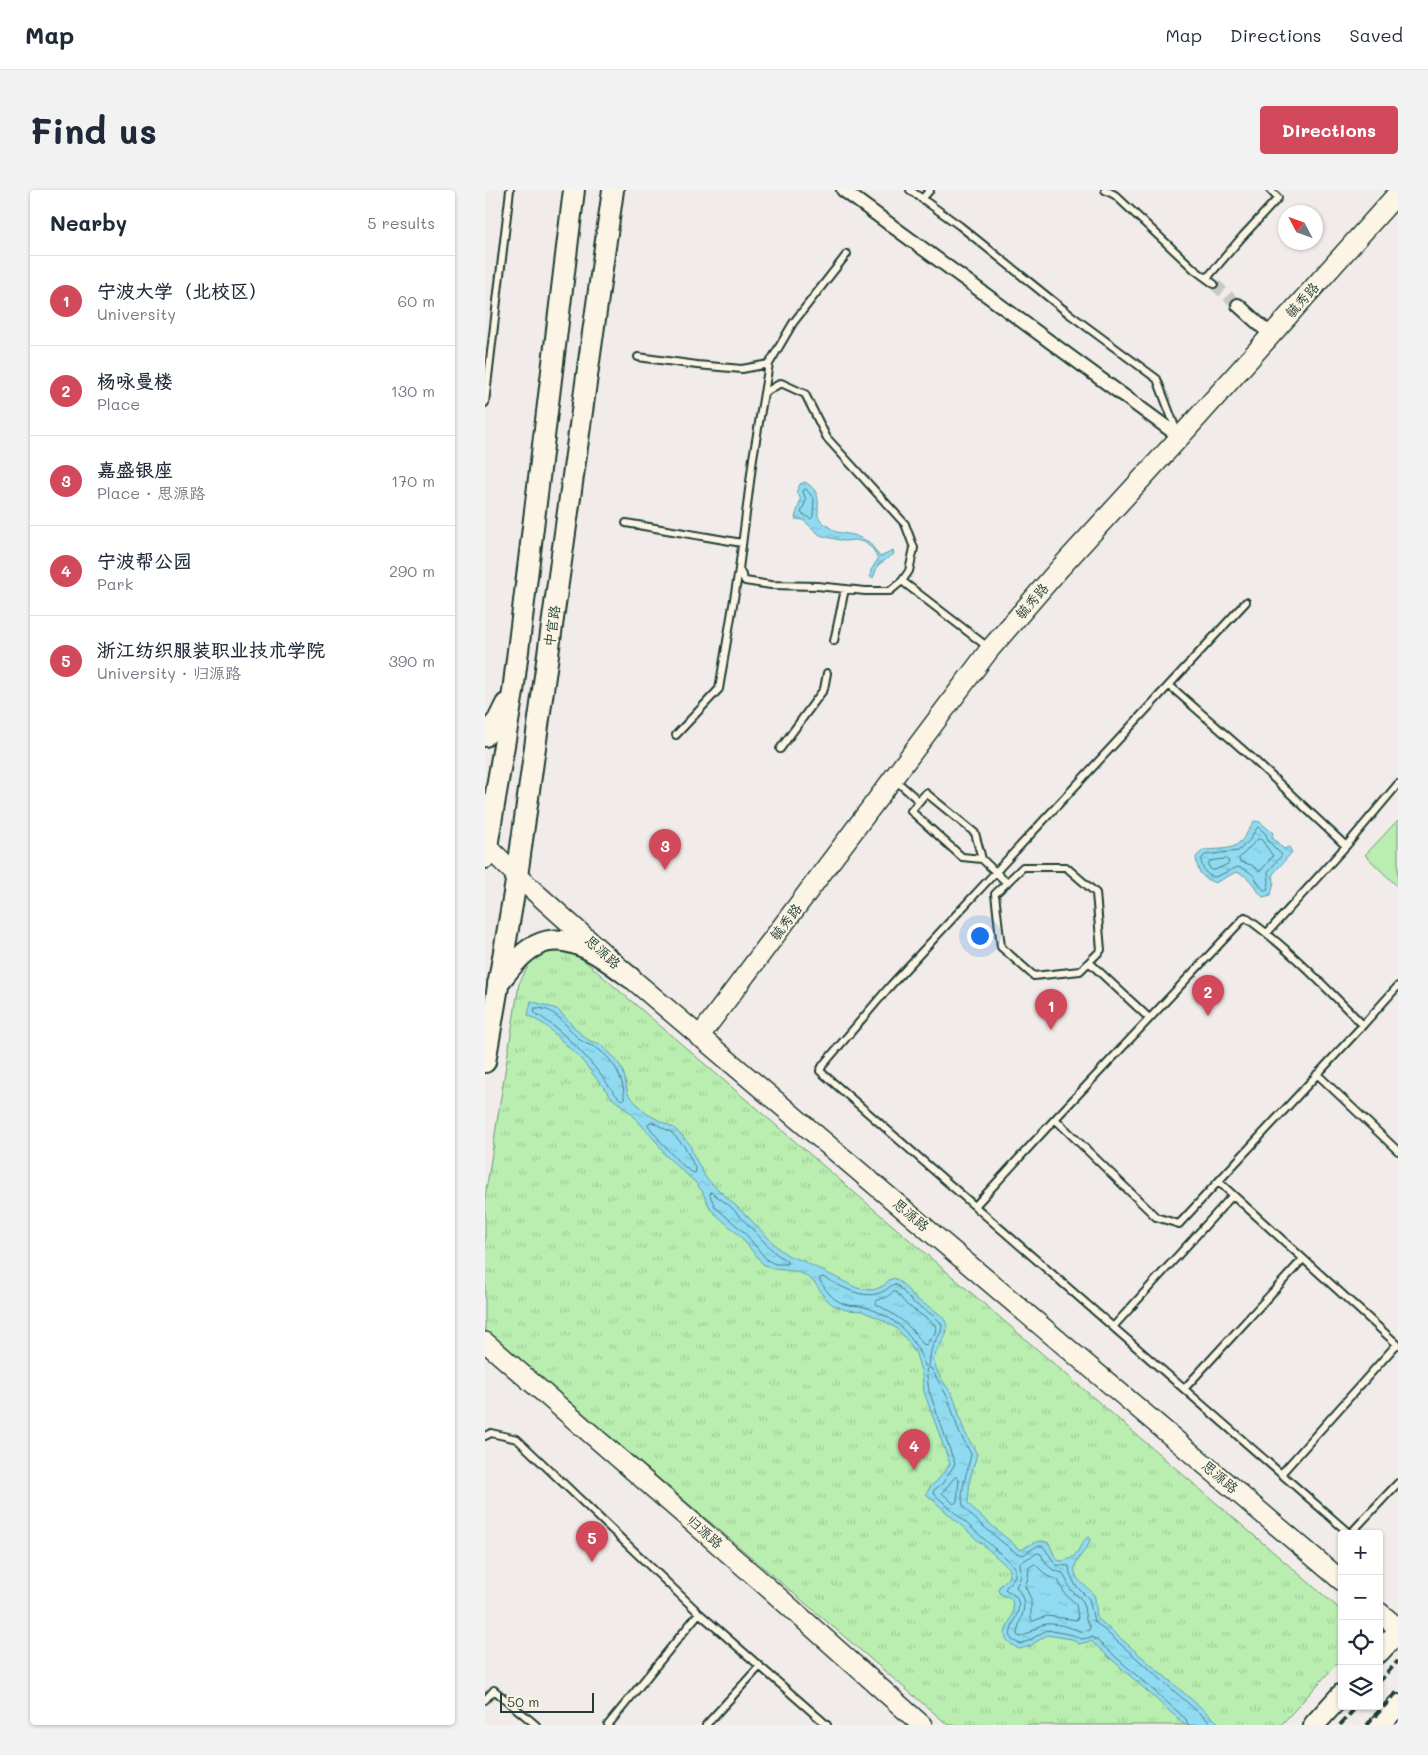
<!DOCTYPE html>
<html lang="en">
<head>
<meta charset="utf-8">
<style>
	:root { --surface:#fff; --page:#f2f2f3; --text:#1f2937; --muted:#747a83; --line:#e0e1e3; --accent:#d1495b }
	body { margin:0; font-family:Mali,"LXGW WenKai TC",sans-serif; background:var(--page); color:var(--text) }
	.controls { position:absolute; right:15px; bottom:15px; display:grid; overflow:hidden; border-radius:5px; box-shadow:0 1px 4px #0004 }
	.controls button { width:45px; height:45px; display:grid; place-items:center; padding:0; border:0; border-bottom:1px solid var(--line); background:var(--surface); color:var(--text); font:25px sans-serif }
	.compass { position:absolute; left:793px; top:15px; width:45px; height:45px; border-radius:50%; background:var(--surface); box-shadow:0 1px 4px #0004; rotate:311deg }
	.scale { position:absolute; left:15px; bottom:12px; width:94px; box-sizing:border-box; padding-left:5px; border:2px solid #1f3d34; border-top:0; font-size:14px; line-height:18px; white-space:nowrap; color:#1f3d34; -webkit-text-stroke:4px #fcf5e5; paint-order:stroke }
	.you { position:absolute; left:494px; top:745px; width:18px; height:18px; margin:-12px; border:4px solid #fff; border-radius:50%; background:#1a73e8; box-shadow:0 0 0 8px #1a73e833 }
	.badge { display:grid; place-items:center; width:32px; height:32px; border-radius:50%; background:var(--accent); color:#fff; font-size:16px; font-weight:700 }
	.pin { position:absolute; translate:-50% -41px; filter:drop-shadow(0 1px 2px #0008) }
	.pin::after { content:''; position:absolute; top:26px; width:18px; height:15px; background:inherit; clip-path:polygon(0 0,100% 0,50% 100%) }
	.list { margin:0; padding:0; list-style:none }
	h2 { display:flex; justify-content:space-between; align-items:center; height:65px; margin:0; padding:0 20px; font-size:21px }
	h2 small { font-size:16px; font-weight:400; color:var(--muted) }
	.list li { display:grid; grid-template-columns:32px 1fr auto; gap:15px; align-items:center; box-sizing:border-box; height:90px; padding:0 20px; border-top:1px solid var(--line) }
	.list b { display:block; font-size:19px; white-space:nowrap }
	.list p { margin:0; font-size:16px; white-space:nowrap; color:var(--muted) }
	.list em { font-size:16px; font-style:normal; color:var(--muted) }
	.icon { flex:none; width:28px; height:28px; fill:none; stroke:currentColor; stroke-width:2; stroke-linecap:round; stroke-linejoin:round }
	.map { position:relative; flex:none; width:913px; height:1535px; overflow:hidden; border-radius:5px }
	header { display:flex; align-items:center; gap:30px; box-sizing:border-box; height:70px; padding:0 25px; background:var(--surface); border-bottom:1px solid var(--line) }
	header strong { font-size:24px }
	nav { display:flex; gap:28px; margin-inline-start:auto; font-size:18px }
	.intro { display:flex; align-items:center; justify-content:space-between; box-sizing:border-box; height:120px; padding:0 30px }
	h1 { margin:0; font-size:35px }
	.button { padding:12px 22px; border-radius:5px; background:var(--accent); color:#fff; font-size:18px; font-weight:700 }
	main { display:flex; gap:30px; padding:0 30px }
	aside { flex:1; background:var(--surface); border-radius:5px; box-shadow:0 1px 4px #0004 }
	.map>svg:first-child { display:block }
	.grass { fill:url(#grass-tufts); stroke:#6c9672 }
	.pitch { fill:#b9eeb0; stroke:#6c9672 }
	.water { fill:url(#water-ripples); stroke:#639ca5 }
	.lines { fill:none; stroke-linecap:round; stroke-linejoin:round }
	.shore { stroke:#4c7c80; stroke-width:1 }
	.street-tunnel { stroke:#c7c9c5; stroke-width:12; stroke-dasharray:12 6; stroke-linecap:butt }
	.lane-casing { stroke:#1f3d34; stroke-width:10 }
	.street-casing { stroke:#1f3d34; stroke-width:16 }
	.secondary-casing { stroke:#1f3d34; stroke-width:22 }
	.primary-casing { stroke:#1f3d34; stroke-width:24 }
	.lane { stroke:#fcf5e5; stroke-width:6 }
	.street { stroke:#fcf5e5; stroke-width:12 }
	.secondary { stroke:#fcf5e5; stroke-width:19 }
	.primary { stroke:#fcf5e5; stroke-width:20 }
	.rail { stroke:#1f3d34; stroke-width:4; stroke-dasharray:8 4; stroke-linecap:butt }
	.labels { text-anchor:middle; stroke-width:4; stroke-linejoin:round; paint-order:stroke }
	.street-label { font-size:14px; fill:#1f3d34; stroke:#fcf5e5 }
</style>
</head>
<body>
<header>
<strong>Map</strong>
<nav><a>Map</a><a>Directions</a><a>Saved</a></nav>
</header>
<div class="intro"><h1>Find us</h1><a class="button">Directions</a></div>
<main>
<aside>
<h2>Nearby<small>5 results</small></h2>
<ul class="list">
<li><span class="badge">1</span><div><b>宁波大学（北校区）</b><p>University</p></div><em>60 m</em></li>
<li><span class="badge">2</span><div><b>杨咏曼楼</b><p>Place</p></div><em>130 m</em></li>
<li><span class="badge">3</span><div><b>嘉盛银座</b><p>Place · 思源路</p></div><em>170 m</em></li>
<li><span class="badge">4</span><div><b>宁波帮公园</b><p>Park</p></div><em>290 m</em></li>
<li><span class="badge">5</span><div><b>浙江纺织服装职业技术学院</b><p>University · 归源路</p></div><em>390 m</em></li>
</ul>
</aside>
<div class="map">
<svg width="913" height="1535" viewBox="0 0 913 1535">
	<defs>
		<pattern id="grass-tufts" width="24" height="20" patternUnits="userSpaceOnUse" patternTransform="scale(1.25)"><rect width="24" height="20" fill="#b9eeb0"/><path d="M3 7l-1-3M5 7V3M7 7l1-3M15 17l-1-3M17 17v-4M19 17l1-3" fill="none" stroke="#9fcd98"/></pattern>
		<pattern id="water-ripples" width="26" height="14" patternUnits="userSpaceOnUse" patternTransform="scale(1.25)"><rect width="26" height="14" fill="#90dbf1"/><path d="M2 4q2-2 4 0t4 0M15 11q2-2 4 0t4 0" fill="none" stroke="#7cbdcf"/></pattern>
	</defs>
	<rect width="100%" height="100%" fill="#f1ece9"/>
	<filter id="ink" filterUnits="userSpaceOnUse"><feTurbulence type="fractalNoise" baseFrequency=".02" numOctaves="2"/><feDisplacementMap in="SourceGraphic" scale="10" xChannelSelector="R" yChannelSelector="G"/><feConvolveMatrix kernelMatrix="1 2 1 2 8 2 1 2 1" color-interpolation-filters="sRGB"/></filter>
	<g filter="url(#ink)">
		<path class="grass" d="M 65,759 L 95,767 L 857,1421 L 857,1468 L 796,1535 L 463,1535 L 0,1140 L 0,1007 L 34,794 L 45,772 Z"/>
		<path class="pitch" d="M 913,630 L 913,697 L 880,665 Z"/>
		<path class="water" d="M 320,292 C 336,302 333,310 333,326 L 337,332 L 351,342 L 369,345 L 384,352 L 395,367 L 408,361 L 409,364 L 393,375 L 388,388 L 385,387 L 386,380 L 393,369 L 388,359 L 379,352 L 370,350 L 359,351 L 341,347 L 335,345 L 318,330 L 310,329 C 311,321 316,314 315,307 L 311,303 L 315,294 Z
			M 769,631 L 775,632 L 788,643 L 787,647 L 799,659 L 804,657 L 807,662 L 788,684 L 789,692 L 786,705 L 778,707 C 767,696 767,687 751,682 L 730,693 C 716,688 712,681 711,667 L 718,660 C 751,658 752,661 769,631 Z
			M 46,811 L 72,819 L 97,845 L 105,851 L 115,854 L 130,868 L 138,880 L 143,904 L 153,915 L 162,924 L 189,938 L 205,954 L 208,964 L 221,988 L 264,1028 L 294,1059 L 304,1066 L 316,1070 L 372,1098 L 389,1100 L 398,1096 L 404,1090 L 409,1088 C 418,1093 422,1099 428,1106 C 440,1118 470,1124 460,1147 C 456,1156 447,1163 450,1174 C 452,1185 461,1195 467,1204 C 472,1214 474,1227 478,1237 C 481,1246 487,1255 492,1264 L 485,1289 L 483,1313 L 490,1321 L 533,1358 L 536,1360 C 546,1354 553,1348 564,1353 L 569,1365 L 574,1371 C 596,1370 591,1356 603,1347 L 605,1350 C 603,1360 592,1366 590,1377 C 588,1393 606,1396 610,1408 C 611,1414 611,1421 612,1428 L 736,1535 L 700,1535 L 606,1451 L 594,1454 L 587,1449 L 562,1445 L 545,1456 L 534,1459 C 505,1444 531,1435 528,1415 C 527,1412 527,1409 525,1408 C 521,1406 517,1405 514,1403 L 513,1398 L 523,1388 L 525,1379 L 441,1304 L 445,1297 L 452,1291 L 465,1274 L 439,1202 L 437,1184 L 431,1164 L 421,1149 L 411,1138 L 396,1129 L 377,1121 L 361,1120 L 348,1115 L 340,1108 L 330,1093 L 320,1085 L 309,1081 L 288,1079 L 278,1074 L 255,1046 L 226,1020 L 217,1001 L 210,992 L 180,965 L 174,955 L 147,924 L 127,908 L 95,868 L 60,835 L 43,825 Z"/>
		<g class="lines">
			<path class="shore" d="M 321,299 L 329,309 L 328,326 L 326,329 L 316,323 L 321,310 L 318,301 Z
				M 773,637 L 781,644 L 783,651 L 797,665 L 783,682 L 784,692 L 782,700 L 779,700 C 767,688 772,683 753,677 L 730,687 C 720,685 717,679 716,669 L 720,665 L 753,661 L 763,652 Z
				M 773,649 L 776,649 L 788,666 L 775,682 L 767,675 L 755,672 L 754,669 Z
				M 741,669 L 744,671 L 743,674 L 730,680 L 726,680 L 723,675 L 725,671 Z
				M 50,818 C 71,817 80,836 93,848 C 99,854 107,855 113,859 C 129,870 140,891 139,909 L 136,910 C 126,901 120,889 111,879 C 93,857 74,838 50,823 Z
				M 167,932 L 186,942 L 200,957 L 211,980 L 210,983 C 199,982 171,946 163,935 L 164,933 Z
				M 226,1002 L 245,1016 L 290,1063 L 302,1071 L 302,1074 L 290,1074 L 282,1070 L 259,1042 L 230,1017 L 225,1005 Z
				M 335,1088 L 338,1087 C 356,1096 379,1112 399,1101 C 403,1099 405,1096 409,1094 C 417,1097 419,1104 426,1110 C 436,1120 450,1123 457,1135 C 457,1144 452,1147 448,1155 C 445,1162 445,1168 444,1176 L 440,1176 C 430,1146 409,1125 379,1117 C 374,1115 368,1116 363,1115 C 349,1112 342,1102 335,1091 Z
				M 408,1102 L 411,1102 L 422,1115 L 448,1133 L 451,1137 L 450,1143 L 441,1155 L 438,1154 C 424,1133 412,1126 391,1114 L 391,1111 L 403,1106 Z
				M 472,1287 L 474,1290 L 472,1311 L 469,1314 L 457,1303 L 469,1288 Z
				M 553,1363 L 556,1364 C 561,1375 566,1381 578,1383 L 586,1400 L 598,1411 L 601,1430 L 605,1437 L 604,1440 L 597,1442 C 589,1438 566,1431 557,1435 C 549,1438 544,1445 535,1447 L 532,1445 C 534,1425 547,1417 531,1397 L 536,1386 L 535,1373 Z
				M 550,1374 L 562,1386 L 573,1390 L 580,1404 L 591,1414 L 593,1428 L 592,1430 L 562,1426 L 548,1431 L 546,1430 L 546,1409 L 540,1396 L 543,1388 L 544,1378 Z
				M 703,1535 L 701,1529 L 608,1447 L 596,1449 L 588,1445 L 562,1440 L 543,1451 L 535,1454 L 527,1450 C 520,1436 542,1420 530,1406 C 527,1402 523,1402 520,1399 L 530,1386 L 530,1377 L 448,1303 L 449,1300 L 457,1294 L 470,1274 L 444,1201 L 441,1180 L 443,1178 L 446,1178 L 463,1208 L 474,1242 L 486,1264 C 484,1277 474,1302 478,1315 C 481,1324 521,1355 531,1363 L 538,1365 L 552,1356 L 558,1356 L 571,1375 L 584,1376 L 585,1384 L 591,1396 L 604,1409 L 609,1431 L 728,1535"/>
			<path class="street-tunnel" d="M 729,94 L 753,115"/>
			<g class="lane-casing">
				<path id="lane" d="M 425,0 L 475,36 L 583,123 L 672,189 L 692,242
					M 620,0 L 630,5 L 710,80 L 729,94
					M 437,9 L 445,0
					M 722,88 L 757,47 L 793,8 L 785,0
					M 153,167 L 212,175 L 257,179 L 284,174
					M 279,203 L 284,174 L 308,133 L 362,64
					M 0,213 L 25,0
					M 141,333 L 257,353
					M 417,391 L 424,381 L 429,358 L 420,334 L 342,248 L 320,204 L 296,193 L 279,203 L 268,268 L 254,379 L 260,391 L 286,395 L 332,396 L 380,401 L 405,401 L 417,391 L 504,458
					M 761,412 L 406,795 L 338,875 L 335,881 L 865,1344
					M 349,451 L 360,399
					M 684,495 L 765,566 L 861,656
					M 191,545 L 234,499 L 254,379
					M 295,559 L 339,499 L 342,483
					M 409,589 L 434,611
					M 497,669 L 490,643 L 441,603 L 426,621 L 477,667 L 497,669 L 522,693
					M 538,677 L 581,677 L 611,703 L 616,760 L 595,781 L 549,786 L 516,757 L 510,704 Z
					M 760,727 C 804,758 841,798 878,835 L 694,1034 L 671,1027 L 570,929 Z
					M 782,743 L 861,656 L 913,594
					M 604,772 L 664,828
					M 878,835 L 913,796
					M 832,884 L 913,961
					M 734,992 L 913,1155
					M 490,1016 L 570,929
					M 628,1137 L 748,1005
					M 699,1199 L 818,1069
					M 0,1246 L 6,1243 L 32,1249 L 214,1423 L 342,1535
					M 796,1284 L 912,1154
					M 865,1344 L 913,1293
					M 0,1510 L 9,1500 L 51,1535
					M 123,1535 L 214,1423
					M 221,1535 L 275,1476"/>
			</g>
			<g class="street-casing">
				<path id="street" d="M 358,0 L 695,247
					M 753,115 L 786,145"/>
			</g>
			<g class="secondary-casing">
				<path id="secondary" d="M 0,654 L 32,686 L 146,788 L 857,1391
					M 214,847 L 505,459 L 575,378 L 695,247 L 913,3
					M 0,1152 L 272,1388 L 437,1535
					M 894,1422 L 913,1438"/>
			</g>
			<g class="primary-casing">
				<path id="primary" d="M 0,546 L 13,530 L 21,514
					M 0,668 L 28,502 L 89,0
					M 13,793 C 24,780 36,762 52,755 C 85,739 122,770 146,788
					M 0,872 L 32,686 L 128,0
					M 894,1462 L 913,1442
					M 829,1535 L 857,1504
					M 895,1535 L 913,1515"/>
			</g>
			<use href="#lane" class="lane"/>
			<use href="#street" class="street"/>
			<use href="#secondary" class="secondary"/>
			<use href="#primary" class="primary"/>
			<path class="rail" d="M 894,1492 L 913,1471
				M 855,1535 L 872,1516
				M 882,1535 L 913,1501"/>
		</g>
	</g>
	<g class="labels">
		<g class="street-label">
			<text transform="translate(817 110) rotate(-48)" y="5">毓秀路</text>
			<text transform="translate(547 411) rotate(-49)" y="5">毓秀路</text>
			<text transform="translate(67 436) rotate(-82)" y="5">中官路</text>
			<text transform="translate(301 732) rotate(-53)" y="5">毓秀路</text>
			<text transform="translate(118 762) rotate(42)" y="5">思源路</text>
			<text transform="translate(426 1025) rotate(40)" y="5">思源路</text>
			<text transform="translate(735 1287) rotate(40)" y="5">思源路</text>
			<text transform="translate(220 1342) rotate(41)" y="5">归源路</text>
		</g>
	</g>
</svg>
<div class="controls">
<button>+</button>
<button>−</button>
<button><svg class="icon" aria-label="locate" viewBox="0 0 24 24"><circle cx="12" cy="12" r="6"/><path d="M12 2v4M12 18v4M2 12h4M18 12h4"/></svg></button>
<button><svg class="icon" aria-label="layers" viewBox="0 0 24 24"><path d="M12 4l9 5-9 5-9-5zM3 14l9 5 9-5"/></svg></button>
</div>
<svg class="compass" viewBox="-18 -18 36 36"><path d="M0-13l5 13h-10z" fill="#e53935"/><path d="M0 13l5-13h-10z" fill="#747a83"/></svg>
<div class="scale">50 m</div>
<div class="you"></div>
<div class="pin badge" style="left:566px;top:840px">1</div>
<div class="pin badge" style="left:723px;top:826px">2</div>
<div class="pin badge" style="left:180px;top:680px">3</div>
<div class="pin badge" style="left:429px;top:1280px">4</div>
<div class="pin badge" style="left:107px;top:1372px">5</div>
</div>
</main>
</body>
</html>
